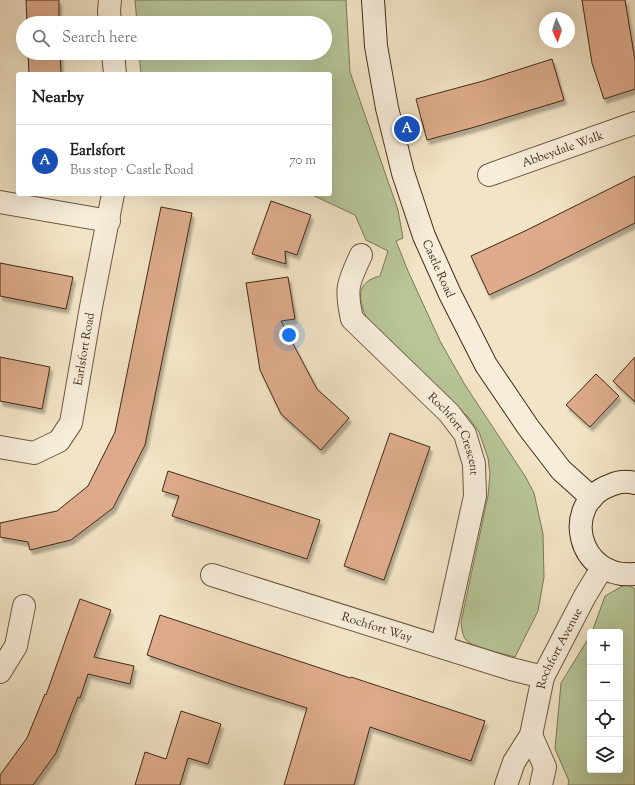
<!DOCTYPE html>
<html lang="en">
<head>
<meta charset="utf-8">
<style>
	:root { --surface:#fff; --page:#f2f2f2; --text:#222; --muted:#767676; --line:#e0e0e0; --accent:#8f2418 }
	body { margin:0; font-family:"Sorts Mill Goudy",serif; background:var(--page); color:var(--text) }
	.controls { position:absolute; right:12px; bottom:12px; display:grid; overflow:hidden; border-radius:4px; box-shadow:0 4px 16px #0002 }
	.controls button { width:36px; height:36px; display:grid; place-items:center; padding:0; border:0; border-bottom:1px solid var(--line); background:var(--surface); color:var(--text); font:20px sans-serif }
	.compass { position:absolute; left:539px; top:12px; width:36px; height:36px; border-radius:50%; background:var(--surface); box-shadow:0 4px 16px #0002; rotate:177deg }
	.you { position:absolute; left:289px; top:335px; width:14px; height:14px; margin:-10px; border:3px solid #fff; border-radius:50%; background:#1a73e8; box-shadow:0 0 0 6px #1a73e833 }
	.badge { display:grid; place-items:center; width:26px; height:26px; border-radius:50%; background:var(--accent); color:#fff; font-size:13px; font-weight:700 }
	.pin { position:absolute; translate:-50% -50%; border:2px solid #fff; box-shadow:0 1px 4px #0006 }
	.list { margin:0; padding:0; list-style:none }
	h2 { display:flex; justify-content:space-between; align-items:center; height:52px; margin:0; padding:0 16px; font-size:17px }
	h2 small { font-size:13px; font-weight:400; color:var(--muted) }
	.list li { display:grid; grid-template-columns:26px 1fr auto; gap:12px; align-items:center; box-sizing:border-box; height:72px; padding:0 16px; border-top:1px solid var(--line) }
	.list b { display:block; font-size:15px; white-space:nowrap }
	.list p { margin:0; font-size:13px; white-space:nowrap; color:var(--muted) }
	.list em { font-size:13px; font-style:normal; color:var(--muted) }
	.icon { flex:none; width:22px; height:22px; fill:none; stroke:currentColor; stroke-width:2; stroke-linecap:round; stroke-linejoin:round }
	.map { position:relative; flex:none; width:635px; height:785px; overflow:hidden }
	.search { position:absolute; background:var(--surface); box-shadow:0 4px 16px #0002; left:16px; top:16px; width:316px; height:44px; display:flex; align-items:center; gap:10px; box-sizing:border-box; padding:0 14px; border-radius:22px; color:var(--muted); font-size:15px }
	.panel { position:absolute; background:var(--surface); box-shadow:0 4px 16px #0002; left:16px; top:72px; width:316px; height:124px; border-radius:4px }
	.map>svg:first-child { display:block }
	.green { fill:#b7c597; stroke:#7c7856 }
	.building { fill:#ddab8b; stroke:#422b14; filter:url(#shadow) }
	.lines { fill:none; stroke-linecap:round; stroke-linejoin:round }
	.street-casing { stroke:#6e5940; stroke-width:24 }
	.secondary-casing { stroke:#422b14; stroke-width:24 }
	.street { stroke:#f7edda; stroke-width:22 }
	.secondary { stroke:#f7edda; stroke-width:22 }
	.labels { text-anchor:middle; stroke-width:3; stroke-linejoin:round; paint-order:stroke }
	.street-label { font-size:12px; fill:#422b14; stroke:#f7edda }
</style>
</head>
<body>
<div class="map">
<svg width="635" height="785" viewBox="0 0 635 785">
	<defs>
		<filter id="shadow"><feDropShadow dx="2.5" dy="4.5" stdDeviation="1" flood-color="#0004"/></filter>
	</defs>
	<rect width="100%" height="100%" fill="#f2e4c6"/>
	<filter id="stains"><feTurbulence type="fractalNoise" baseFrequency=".005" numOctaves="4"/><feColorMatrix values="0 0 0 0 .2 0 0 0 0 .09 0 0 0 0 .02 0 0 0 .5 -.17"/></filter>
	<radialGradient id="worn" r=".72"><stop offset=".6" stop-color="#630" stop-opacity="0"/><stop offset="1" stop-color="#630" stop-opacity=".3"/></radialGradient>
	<path class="green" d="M 135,0 L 346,0 L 350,72 L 398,210 L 403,238 L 396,241 L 408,271 L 440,341 L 465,385 L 525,476 L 534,493 L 543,534 L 544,577 L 538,611 L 515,657 C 504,654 474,648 466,640 C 462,635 462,629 461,622 L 488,496 L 490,474 L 488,458 L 479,432 L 468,417 L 366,317 C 358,298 356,282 380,276 L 388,251 L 366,240 L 355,215 L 310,194 L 330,194 L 330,74 L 141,74 L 139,53 L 325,53 L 325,23 L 137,23 Z
		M 626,584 L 635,589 L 635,785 L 568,785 L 569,781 L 555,749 L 561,683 L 590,636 L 590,770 L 620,770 L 620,632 L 592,632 L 605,596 Z"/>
	<path class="building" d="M 26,0 L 59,0 L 59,23 L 27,23 Z
		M 582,0 L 625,0 L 635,60 L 635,89 L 604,99 L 592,63 Z
		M 28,53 L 60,53 L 61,74 L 29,74 Z
		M 552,59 L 564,100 L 475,127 L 427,140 L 416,99 L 483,81 Z
		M 635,176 L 635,223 L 534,274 L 489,295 L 471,256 L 527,230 Z
		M 271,201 L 311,215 L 297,255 L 285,251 L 286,264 L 252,254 Z
		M 161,207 L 192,213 L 145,445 L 113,508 L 71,540 L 30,550 L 28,542 L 0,537 L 0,523 L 57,511 L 88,486 L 115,432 Z
		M 0,263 L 73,277 L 66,309 L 0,296 Z
		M 288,277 L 295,319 L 281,321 L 317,389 L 349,418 L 321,450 L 281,414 L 260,370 L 246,283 Z
		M 0,357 L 50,367 L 42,409 L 0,401 Z
		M 635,357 L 635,402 L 613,381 Z
		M 596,374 L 619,396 L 590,427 L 566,405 Z
		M 390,433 L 430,447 L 384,580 L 344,566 Z
		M 168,471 L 320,520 L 307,559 L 172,516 L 179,496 L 162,491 Z
		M 80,599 L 111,610 L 94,657 L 134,666 L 130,684 L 88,674 L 80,698 L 78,697 L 56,753 L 33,785 L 0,785 L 0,775 L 27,738 L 45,694 L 46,695 Z
		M 160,615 L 350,678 L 351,677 L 485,721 L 471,761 L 370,727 L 354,785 L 284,785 L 307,708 L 237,686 L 147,655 Z
		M 181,711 L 221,724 L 208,764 L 188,758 L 180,785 L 135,785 L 145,752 L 166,759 Z"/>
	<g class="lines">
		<g class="street-casing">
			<g id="street">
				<path d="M 110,0 L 109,11 L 110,23"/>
				<path d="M 113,53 L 115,74"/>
				<path id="s1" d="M 489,175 L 635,123"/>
				<path d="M 0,202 L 109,221"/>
				<path id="s2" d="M 361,255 C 348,283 345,288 352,319 L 449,413 L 465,434 L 474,464 L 475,496 L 442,646"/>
				<path id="s3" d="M 0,447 L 34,453 L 59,441 L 71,423 L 91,307 L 113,194"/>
				<path id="s4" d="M 212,575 L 511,669 L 543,677"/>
				<path d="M 0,672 L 16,646 L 24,606"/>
				<path d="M 531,735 L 545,767 L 541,785"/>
				<path id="s5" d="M 506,785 L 514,762 L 531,735 L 543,677 L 585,596 L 602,568"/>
			</g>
		</g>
		<g class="secondary-casing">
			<g id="secondary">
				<path id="s6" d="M 373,0 L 376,46 L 387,108 L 403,173 L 424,236 L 450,294 L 486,365 L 528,427 L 561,470 L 592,498"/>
				<path d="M 635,483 C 627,481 618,482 611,485 C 560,503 577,580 635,574"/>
			</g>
		</g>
		<use href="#street" class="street"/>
		<use href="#secondary" class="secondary"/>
	</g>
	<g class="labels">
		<g class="street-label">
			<text dy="4" stroke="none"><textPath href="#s1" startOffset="78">Abbeydale Walk</textPath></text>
			<text dy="4" stroke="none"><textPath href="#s6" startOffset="278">Castle Road</textPath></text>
			<text dy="4" stroke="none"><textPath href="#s3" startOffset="159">Earlsfort Road</textPath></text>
			<text dy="4" stroke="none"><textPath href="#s2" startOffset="223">Rochfort Crescent</textPath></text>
			<text dy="4" stroke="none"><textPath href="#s4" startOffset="173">Rochfort Way</textPath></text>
			<text dy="4" stroke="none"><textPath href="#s5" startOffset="148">Rochfort Avenue</textPath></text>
		</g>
	</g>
	<rect width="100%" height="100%" filter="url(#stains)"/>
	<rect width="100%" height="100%" fill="url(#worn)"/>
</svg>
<div class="controls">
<button>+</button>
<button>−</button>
<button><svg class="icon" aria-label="locate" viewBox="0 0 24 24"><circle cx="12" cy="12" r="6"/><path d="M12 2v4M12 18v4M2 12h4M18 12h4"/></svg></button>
<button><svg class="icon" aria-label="layers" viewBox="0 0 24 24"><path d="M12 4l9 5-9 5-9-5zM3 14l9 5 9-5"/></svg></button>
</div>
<svg class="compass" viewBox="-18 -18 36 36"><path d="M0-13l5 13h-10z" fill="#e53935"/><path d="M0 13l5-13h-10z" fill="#767676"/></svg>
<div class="you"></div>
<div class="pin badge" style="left:407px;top:129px;background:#1a4fb4">A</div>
<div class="search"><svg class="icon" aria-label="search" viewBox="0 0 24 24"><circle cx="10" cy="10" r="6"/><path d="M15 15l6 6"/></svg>Search here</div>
<section class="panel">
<h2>Nearby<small></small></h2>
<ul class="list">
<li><span class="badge" style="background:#1a4fb4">A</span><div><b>Earlsfort</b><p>Bus stop · Castle Road</p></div><em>70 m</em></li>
</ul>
</section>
</div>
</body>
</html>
